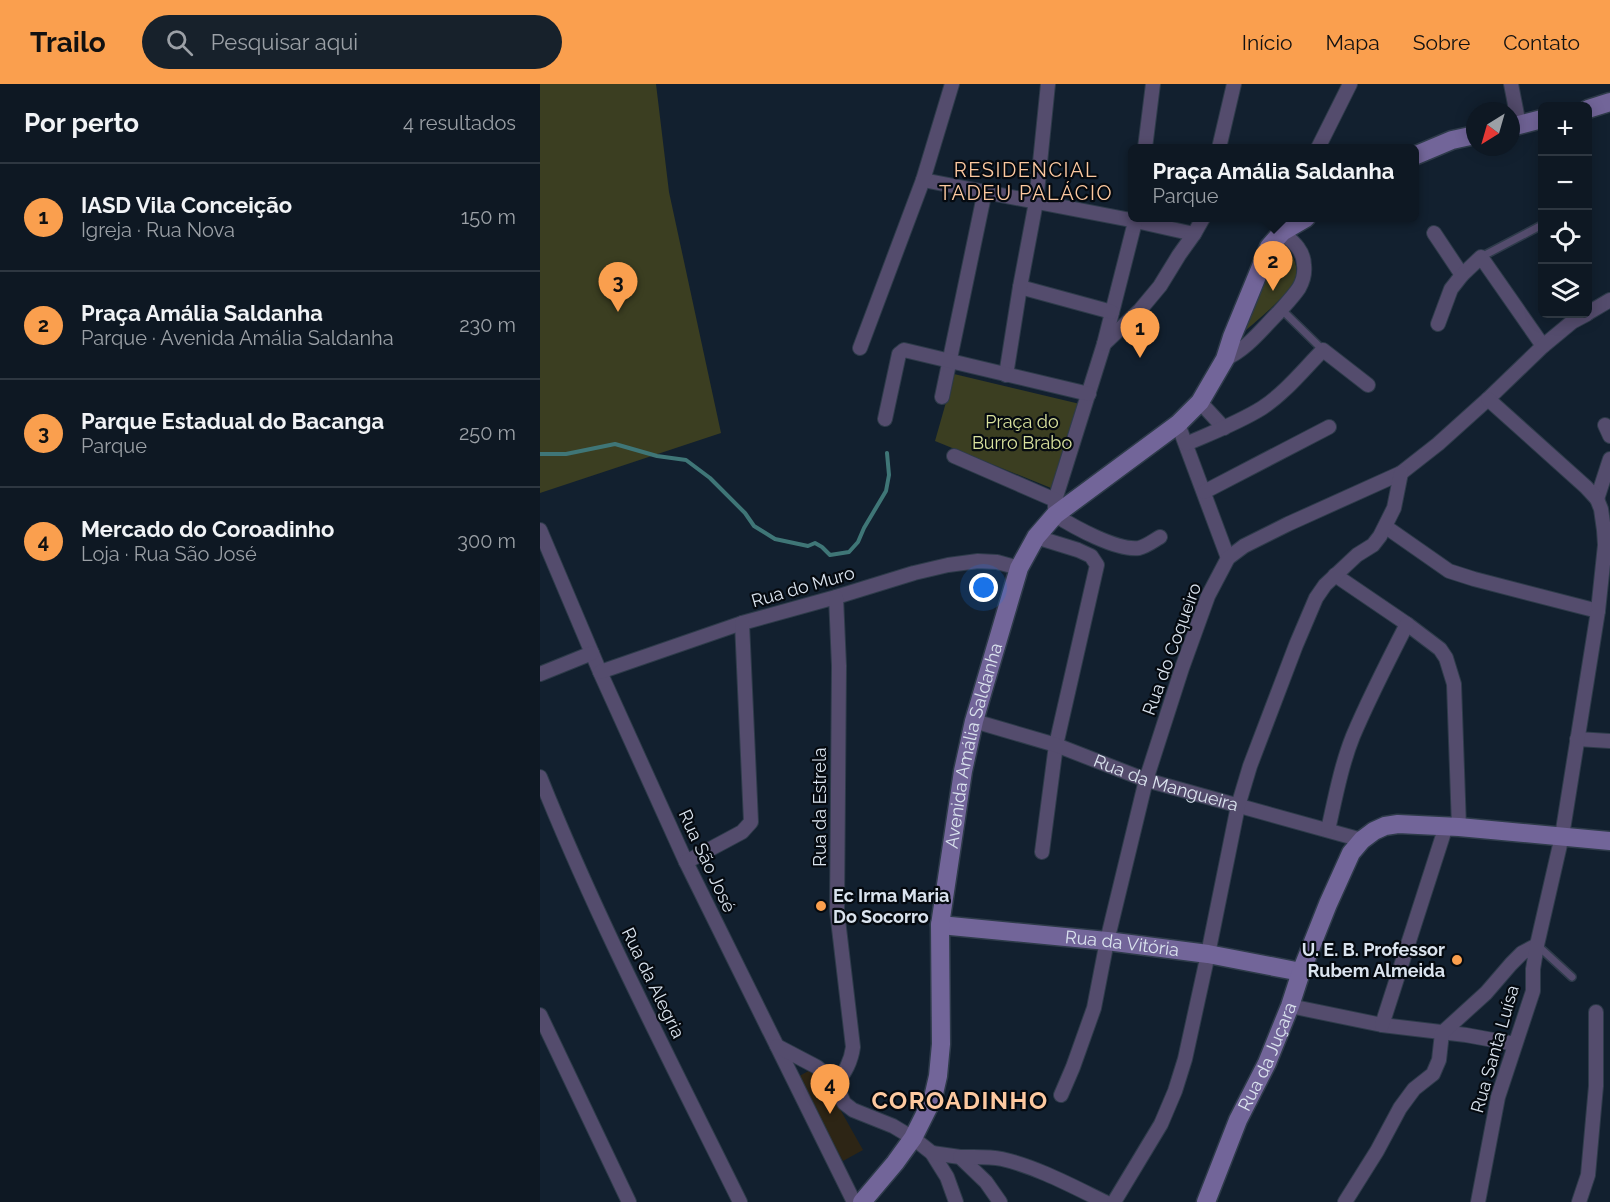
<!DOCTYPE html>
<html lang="pt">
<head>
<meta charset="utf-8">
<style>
	:root { --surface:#0e1823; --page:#17212b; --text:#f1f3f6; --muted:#9ba0a6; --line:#2e3741; --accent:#fa9f4e }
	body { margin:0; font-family:Raleway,sans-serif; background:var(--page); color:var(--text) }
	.controls { position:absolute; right:18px; top:18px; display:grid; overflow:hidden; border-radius:9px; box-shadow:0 3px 15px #0003 }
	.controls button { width:54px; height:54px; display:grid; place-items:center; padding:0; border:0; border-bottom:2px solid var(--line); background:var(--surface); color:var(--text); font:30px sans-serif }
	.compass { position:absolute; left:926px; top:18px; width:54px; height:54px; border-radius:50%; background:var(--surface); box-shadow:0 3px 15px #0003; rotate:217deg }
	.you { position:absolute; left:444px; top:504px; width:21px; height:21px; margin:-15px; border:4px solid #fff; border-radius:50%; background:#1a73e8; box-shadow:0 0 0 9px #1a73e833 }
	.badge { display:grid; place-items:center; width:39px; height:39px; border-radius:50%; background:var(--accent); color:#111; font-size:20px; font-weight:700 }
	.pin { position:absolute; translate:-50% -50px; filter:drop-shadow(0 2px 3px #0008) }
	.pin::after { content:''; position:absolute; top:32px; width:21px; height:18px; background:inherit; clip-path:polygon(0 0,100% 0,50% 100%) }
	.popup { position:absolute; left:588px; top:60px; width:291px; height:78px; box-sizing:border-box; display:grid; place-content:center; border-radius:9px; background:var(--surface); filter:drop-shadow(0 2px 4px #0005); font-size:20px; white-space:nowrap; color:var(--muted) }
	.popup b { font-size:22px; color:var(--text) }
	.popup::after { content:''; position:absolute; left:50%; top:100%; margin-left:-12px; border:12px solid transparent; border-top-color:var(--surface) }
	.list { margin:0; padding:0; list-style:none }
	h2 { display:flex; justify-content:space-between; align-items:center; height:78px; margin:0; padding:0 24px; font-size:26px }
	h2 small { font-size:20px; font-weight:400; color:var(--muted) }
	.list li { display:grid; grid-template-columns:39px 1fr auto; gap:18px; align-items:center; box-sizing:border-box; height:108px; padding:0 24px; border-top:2px solid var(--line) }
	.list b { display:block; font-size:22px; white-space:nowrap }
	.list p { margin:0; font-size:20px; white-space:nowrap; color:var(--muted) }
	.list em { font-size:20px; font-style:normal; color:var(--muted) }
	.icon { flex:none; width:33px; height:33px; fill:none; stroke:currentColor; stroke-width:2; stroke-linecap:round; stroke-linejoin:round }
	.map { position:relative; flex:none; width:1070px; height:1118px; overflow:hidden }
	header { display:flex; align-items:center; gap:36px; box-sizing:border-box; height:84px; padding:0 30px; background:var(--accent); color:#111 }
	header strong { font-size:28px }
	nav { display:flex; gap:33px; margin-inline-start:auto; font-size:21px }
	.search { width:420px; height:54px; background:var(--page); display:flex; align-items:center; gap:15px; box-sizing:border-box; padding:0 21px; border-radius:33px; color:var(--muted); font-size:22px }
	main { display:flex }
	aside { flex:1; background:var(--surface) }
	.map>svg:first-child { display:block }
	.commercial { fill:#2d2515 }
	.green { fill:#3b3e21 }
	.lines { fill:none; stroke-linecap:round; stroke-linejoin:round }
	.stream { stroke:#3f7677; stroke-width:4 }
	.lane-casing { stroke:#2e3b4a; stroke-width:10 }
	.street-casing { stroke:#2e3b4a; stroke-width:16 }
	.secondary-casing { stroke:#2e3b4a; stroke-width:21 }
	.lane { stroke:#544c6d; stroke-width:7 }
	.street { stroke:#544c6d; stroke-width:14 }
	.secondary { stroke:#726599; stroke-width:18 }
	.poi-dot { fill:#fa9f4e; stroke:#050a10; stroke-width:2 }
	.labels { text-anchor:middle; stroke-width:4.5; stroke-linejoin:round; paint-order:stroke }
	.park-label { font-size:18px; fill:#dae29e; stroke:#050a10 }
	.street-label { font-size:18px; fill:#dae3ee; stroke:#050a10 }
	.poi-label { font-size:18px; font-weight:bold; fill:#dae3ee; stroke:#050a10; text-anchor:start }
	.neighbourhood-label { font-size:20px; letter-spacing:1.5px; fill:#fdc9a0; stroke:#050a10 }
	.district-label { font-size:24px; font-weight:bold; letter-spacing:1.5px; fill:#fdc9a0; stroke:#050a10 }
</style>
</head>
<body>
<header>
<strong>Trailo</strong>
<div class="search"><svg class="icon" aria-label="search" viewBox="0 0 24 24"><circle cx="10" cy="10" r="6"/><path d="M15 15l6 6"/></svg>Pesquisar aqui</div>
<nav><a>Início</a><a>Mapa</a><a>Sobre</a><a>Contato</a></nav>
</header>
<main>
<aside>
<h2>Por perto<small>4 resultados</small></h2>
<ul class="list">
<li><span class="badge">1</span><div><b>IASD Vila Conceição</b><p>Igreja · Rua Nova</p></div><em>150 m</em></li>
<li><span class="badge">2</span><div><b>Praça Amália Saldanha</b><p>Parque · Avenida Amália Saldanha</p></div><em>230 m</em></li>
<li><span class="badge">3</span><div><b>Parque Estadual do Bacanga</b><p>Parque</p></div><em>250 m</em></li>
<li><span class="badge">4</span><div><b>Mercado do Coroadinho</b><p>Loja · Rua São José</p></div><em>300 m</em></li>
</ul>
</aside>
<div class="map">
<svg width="1070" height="1118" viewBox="0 0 1070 1118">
	<rect width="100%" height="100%" fill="#12202f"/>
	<path class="commercial" d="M 270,986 L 282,993 L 323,1066 L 303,1077 L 256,994 Z"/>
	<path class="green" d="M 0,0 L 116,0 L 129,108 L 181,349 L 0,409 Z
		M 742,163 L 748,164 C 753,173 758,181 756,192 C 753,209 711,241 697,254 L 735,167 Z
		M 414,290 L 540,320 L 511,404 L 395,357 Z"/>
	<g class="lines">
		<path class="stream" d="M 0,370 L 26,370 L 75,360 L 117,372 L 146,376 L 170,394 L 205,429 L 214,442 L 235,455 L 268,462 L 275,459 L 282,463 L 290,471 L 309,468 L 318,458 L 324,444 L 346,407 L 349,391 L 347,369"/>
		<g class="lane-casing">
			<path id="lane" d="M 941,173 L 1002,141
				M 741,225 L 783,266
				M 997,861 L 1032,893"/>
		</g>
		<g class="street-casing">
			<g id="street">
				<path d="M 971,0 L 979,41"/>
				<path d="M 605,64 L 613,0"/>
				<path d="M 679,64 L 694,0"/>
				<path d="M 778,64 L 810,0"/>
				<path d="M 383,96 L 596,137 L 654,150"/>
				<path d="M 596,134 L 564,260 L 515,416 L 515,431 C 534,443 577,467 599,464 C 607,462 613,457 620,453"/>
				<path d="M 894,149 L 922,191"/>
				<path d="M 480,203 L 572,228"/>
				<path d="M 1048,229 L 1070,216"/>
				<path d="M 898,240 L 911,205 L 922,191 L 941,173 L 1003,262"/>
				<path d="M 564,260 L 600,226 L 620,202 L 639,171 L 654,150 L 663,134"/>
				<path d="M 320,264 L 383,96 L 412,0"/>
				<path d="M 685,275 C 707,265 722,245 738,229 C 745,221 753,213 759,204 C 763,197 765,189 764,181 C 764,166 752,157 742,148 L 746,134"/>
				<path d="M 466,291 L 480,203 L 496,118 L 508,0"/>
				<path d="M 402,313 L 445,107"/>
				<path d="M 660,318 L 684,344"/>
				<path d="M 345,335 L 359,270 L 364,266 L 549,310"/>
				<path d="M 638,340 L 688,474"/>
				<path d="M 1065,341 L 1070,352"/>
				<path d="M 646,360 C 671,349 698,339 722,324 C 745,309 764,285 783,266 L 828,301"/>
				<path d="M 414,372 L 515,416"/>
				<path d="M 664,408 L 789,343"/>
				<path d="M 1057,415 L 1070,375"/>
				<path d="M 846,443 L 909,487 L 934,495 L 1058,527"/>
				<path d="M 0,446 L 60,588 L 146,778 L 314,1118"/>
				<path d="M 496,453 L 538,466 L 551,472 L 557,481 L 516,661 L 502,768"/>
				<path d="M 795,491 L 867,540 L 900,565 L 906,574 L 914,600 L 919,743"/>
				<path d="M 60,588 L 202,539 L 296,513 L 374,489 L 408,481 L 438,477 L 457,478 L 479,484"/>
				<path d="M 0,590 L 52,569"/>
				<path id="s1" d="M 434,637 L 516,661 L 606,696 L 822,756"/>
				<path d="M 1037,655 L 1070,657"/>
				<path d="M 0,693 C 58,838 131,978 200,1118"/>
				<path d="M 788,746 C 795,715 801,682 813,652 C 829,614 848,577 867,540"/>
				<path d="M 146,778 L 202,748 L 211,738 L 202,539"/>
				<path d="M 750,922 L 842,941 L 926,951 L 975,960"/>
				<path d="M 0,931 L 89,1118"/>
				<path d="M 842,941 L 906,742"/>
				<path d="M 237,962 L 277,983 L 296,1000 L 304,1019 L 313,1026 L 353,1042 L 373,1054 L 392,1069 L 407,1093 L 416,1118"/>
				<path d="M 296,1000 C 305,988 311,978 313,963 L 297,827 L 299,582 L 296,513"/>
				<path d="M 521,1011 L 533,983 L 554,924 L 567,857 L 606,696 L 642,584 L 668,512 L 688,474 L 704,462 L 748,440 L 861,389 L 898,360 L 948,315 L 1003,262 L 1032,238 L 1047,230"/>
				<path d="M 392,1069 L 420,1073 L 446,1098 L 460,1118"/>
				<path d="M 420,1073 C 434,1073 448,1072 462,1075 C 497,1083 532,1102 565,1118"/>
				<path d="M 574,1118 L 621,1040 L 635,1007 L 645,975 L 668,870 L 698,722 L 710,682 L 756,561 L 776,514 L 785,501 L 817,471 L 833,461 L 840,452 L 854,424 L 861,389"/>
				<path d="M 805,1118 L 837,1067 L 860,1024 L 874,1005 L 893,990 L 899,976 L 902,949 L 946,909 L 971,880 L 982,869 L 997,861"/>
				<path d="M 938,1118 L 958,1013 L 993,907 L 993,885 L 997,861 L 1022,752 L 1058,527 L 1065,461 L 1064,446 L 1061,425 L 1057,415 L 1046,403 L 948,315"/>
				<path d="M 1039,1118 L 1048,1091 L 1056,1002 L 1056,928"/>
			</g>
		</g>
		<g class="secondary-casing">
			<g id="secondary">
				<path d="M 1048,25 L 1070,18"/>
				<path d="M 971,43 L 1002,35"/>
				<path d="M 874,72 L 912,56 L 935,51"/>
				<path id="s2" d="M 400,841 L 567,857 L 668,870 L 761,888"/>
				<path id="s3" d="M 322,1118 L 355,1079 L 373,1054 L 393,1014 L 398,992 L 401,960 L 400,841 L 423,687 L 434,637 L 479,484 L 496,453 L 515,431 L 638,340 L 660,318 L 685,275 L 692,253 L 729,163 L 742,148 L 766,134"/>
				<path id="s4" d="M 666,1118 L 698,1036 L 727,979 L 750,922 L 761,888 L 788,820 L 811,769 L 822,756 L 834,747 L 845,742 L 858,740 L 919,743 L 1070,757"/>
			</g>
		</g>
		<use href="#lane" class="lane"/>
		<use href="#street" class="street"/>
		<use href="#secondary" class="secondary"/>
	</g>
	<g class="poi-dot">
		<circle cx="281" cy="822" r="6"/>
		<circle cx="917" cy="876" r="6"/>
	</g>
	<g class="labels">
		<g class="park-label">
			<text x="482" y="344">Praça do<tspan x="482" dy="21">Burro Brabo</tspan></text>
		</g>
		<g class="street-label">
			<text transform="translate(263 503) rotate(-16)" y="6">Rua do Muro</text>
			<text transform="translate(632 565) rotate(-70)" y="6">Rua do Coqueiro</text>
			<text dy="6" stroke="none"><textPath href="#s3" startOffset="483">Avenida Amália Saldanha</textPath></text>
			<text dy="6" stroke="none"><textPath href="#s1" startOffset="202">Rua da Mangueira</textPath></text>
			<text transform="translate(280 723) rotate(-90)" y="6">Rua da Estrela</text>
			<text transform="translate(167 777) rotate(65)" y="6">Rua São José</text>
			<text dy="6" stroke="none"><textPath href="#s2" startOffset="183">Rua da Vitória</textPath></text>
			<text transform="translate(113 899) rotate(64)" y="6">Rua da Alegria</text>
			<text transform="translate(955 965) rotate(-74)" y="6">Rua Santa Luísa</text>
			<text dy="6" stroke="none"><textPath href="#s4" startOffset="158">Rua da Juçara</textPath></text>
		</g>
		<g class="poi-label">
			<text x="293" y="818">Ec Irma Maria<tspan x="293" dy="21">Do Socorro</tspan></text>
			<text x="905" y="872" text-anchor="end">U. E. B. Professor<tspan x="905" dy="21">Rubem Almeida</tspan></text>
		</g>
		<g class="neighbourhood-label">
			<text x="486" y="93">RESIDENCIAL<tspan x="486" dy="23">TADEU PALÁCIO</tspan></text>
		</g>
		<g class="district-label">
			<text x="420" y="1025">COROADINHO</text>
		</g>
	</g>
</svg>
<div class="controls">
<button>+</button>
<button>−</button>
<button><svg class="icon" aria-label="locate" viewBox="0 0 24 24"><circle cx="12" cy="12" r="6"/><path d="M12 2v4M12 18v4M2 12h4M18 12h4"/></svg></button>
<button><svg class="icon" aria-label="layers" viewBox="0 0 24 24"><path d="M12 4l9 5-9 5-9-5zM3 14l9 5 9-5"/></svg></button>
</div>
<svg class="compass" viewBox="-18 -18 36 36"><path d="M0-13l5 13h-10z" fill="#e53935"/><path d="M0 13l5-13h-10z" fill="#9ba0a6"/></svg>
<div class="you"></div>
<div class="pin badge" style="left:600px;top:274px">1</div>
<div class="pin badge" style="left:733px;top:207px">2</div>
<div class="popup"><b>Praça Amália Saldanha</b>Parque</div>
<div class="pin badge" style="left:78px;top:228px">3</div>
<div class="pin badge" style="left:290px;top:1030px">4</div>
</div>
</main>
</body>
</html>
